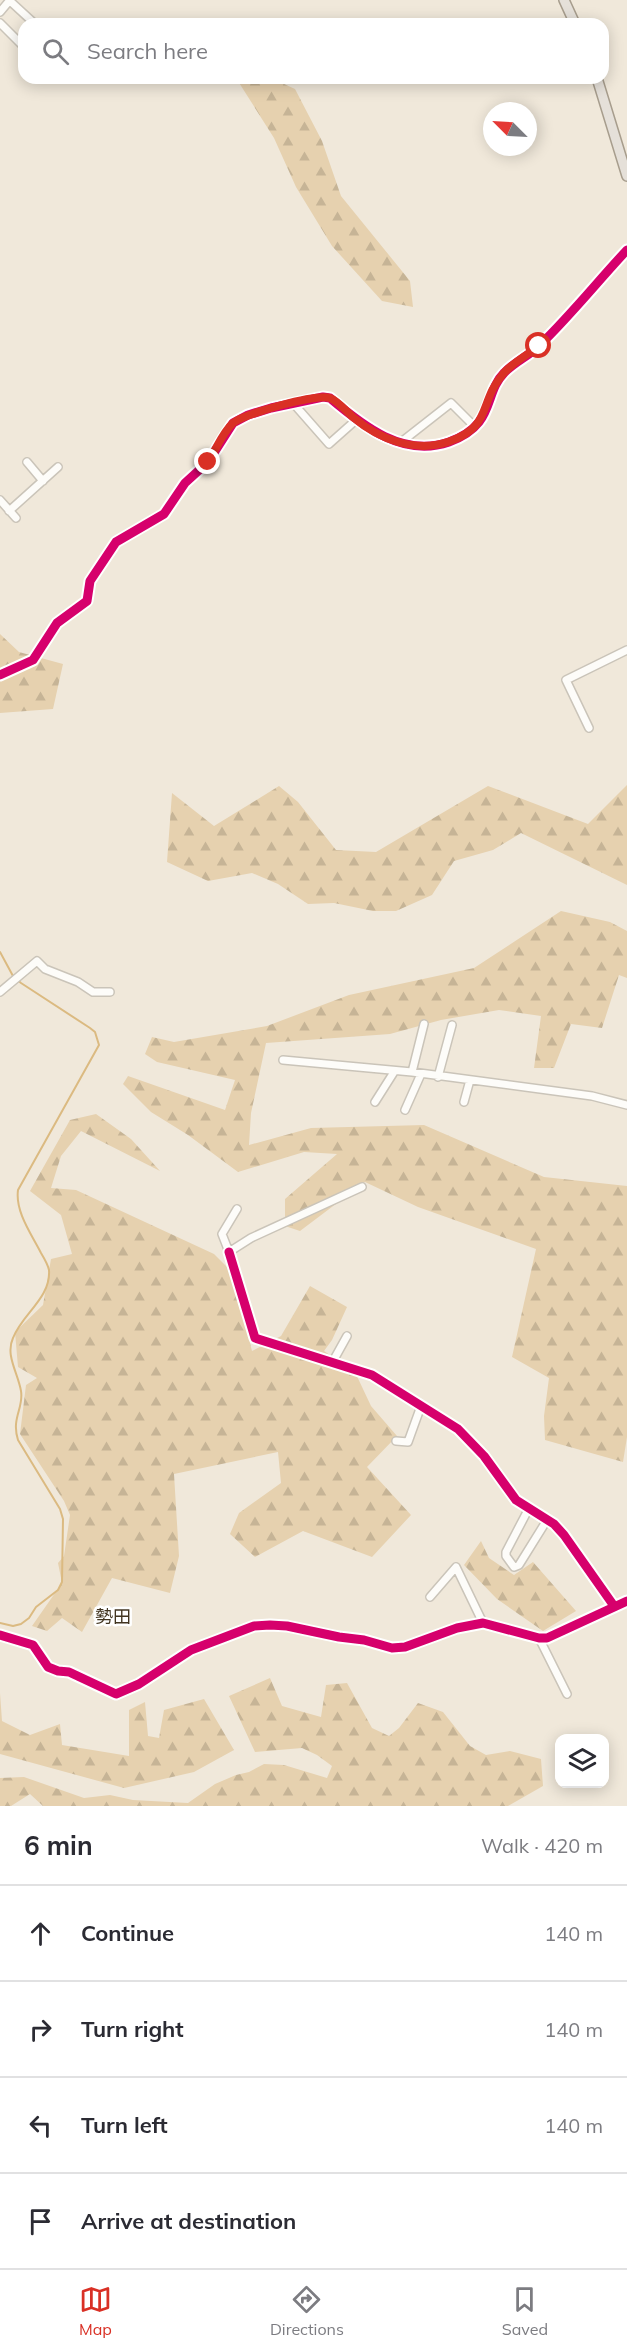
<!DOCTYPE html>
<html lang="en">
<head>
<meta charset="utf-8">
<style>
	:root { --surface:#fff; --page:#f2f2f3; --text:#2b2b33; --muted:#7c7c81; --line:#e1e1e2; --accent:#d93025 }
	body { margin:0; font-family:Mulish,"Noto Sans JP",sans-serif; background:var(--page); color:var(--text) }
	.controls { position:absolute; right:18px; bottom:18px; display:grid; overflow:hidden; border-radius:12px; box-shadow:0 3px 15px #0003 }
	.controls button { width:54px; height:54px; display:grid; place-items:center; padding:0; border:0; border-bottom:2px solid var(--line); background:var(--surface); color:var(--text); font:30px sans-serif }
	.compass { position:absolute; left:483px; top:102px; width:54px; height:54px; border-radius:50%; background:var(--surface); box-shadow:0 3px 15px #0003; rotate:294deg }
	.stop { position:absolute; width:18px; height:18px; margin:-14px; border:4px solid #d93025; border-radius:50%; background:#fff }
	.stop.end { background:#d93025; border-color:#fff; box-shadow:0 2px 6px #0008 }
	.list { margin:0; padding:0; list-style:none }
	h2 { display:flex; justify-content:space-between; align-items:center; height:78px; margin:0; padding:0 24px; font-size:26px }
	h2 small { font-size:20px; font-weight:400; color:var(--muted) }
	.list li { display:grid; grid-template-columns:39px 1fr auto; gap:18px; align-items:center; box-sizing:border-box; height:96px; padding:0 24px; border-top:2px solid var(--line) }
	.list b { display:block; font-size:22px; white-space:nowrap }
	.list em { font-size:20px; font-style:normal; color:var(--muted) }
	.icon { flex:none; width:33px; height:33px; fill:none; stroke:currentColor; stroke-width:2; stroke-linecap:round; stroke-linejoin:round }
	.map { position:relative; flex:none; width:627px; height:1806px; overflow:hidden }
	.search { position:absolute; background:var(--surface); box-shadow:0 3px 15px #0003; left:18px; right:18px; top:18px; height:66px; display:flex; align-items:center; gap:15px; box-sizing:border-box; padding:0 21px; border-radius:18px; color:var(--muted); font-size:22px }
	.sheet { height:462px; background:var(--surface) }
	nav { display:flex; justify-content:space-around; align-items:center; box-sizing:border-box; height:84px; border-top:2px solid var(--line); background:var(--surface); font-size:16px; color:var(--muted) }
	nav a { display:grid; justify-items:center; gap:3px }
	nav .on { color:var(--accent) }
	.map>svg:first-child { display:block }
	.forest { fill:url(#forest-firs) }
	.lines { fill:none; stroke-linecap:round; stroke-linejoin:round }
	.stream { stroke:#dbba81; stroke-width:2 }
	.minor-casing { stroke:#cac4b9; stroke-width:10 }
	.major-casing { stroke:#a79d8d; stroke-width:12 }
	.minor { stroke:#fdfcf9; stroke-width:7 }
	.major { stroke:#e5e0d9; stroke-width:9 }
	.cycleway-casing { stroke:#fff; stroke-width:13 }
	.cycleway { stroke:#d6006c; stroke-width:9 }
	.route { stroke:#d93025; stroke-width:8 }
	.labels { text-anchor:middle; stroke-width:5; stroke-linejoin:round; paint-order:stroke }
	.quarter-label { font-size:18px; fill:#413420; stroke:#fff }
</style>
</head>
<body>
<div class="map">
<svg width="627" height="1806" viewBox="0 0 627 1806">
	<defs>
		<pattern id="forest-firs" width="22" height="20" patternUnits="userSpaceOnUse" patternTransform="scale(1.5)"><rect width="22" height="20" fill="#e6d1af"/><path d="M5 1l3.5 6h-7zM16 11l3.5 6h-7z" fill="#c6b496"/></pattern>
	</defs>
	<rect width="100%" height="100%" fill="#f0e8da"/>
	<path class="forest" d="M 236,78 L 271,78 L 295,89 L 322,141 L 341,196 L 410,281 L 413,307 L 382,301 L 332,246 L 296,187 L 274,138 Z
		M 0,634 L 19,652 L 63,664 L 53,709 L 0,713 Z
		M 627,785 L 627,885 L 521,833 L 493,850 L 454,861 L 432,895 L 396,911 L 373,911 L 334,903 L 308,904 L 278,884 L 252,873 L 208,881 L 167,862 L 172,793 L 214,826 L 279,786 L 298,802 L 336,850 L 376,852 L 488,786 L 588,824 Z
		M 561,911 L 610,922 L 627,931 L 627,978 L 619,975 L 602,1028 L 571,1024 L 554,1068 L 534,1068 L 541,1016 L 499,1010 L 441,1020 L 390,1034 L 266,1043 L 251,1113 L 249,1145 L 311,1128 L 424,1125 L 544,1177 L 627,1186 L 627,1437 L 623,1462 L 545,1440 L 544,1416 L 549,1378 L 512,1357 L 536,1249 L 418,1207 L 365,1182 L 300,1231 L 285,1226 L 285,1199 L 337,1154 L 304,1152 L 238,1172 L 188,1135 L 151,1112 L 123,1084 L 128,1076 L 225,1110 L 235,1080 L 157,1062 L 145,1054 L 152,1037 L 174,1042 L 267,1026 L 349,995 L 474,968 Z
		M 96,1114 L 131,1139 L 160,1171 L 81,1131 L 61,1156 L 51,1188 L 76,1190 L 214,1254 L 232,1272 L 252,1351 L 281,1336 L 310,1286 L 347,1307 L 332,1340 L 324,1351 L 355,1372 L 371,1406 L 397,1436 L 367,1467 L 411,1515 L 372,1557 L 303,1531 L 255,1557 L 230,1534 L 239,1513 L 281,1483 L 278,1452 L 174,1474 L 179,1556 L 170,1593 L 112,1578 L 82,1632 L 62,1618 L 47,1631 L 32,1626 L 62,1583 L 58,1563 L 64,1556 L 70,1515 L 64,1501 L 20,1434 L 26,1385 L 37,1378 L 18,1367 L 15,1332 L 43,1305 L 51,1259 L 72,1254 L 61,1215 L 30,1191 L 70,1120 Z
		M 481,1541 L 489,1558 L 514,1575 L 533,1562 L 576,1611 L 543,1631 L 497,1599 L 464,1565 Z
		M 270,1678 L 282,1706 L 321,1717 L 326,1685 L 347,1683 L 372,1728 L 389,1736 L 399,1728 L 418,1703 L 443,1712 L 470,1746 L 486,1755 L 510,1751 L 541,1759 L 543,1786 L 508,1806 L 43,1806 L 30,1794 L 11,1806 L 0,1806 L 0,1778 L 24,1777 L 84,1798 L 110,1795 L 133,1800 L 188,1803 L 215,1784 L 236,1775 L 249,1772 L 264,1764 L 284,1765 L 327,1778 L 332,1766 L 317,1755 L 302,1748 L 255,1752 L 229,1696 Z
		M 0,1693 L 2,1721 L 30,1735 L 60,1724 L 62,1745 L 129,1756 L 129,1710 L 145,1702 L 148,1736 L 159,1738 L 164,1710 L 204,1699 L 234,1750 L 194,1772 L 124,1788 L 0,1754 Z"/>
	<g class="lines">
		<path class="stream" d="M 0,952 L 13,976 L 21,983 L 90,1028 L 95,1032 L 99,1045 L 18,1190 C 15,1212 32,1235 41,1253 C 44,1258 48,1265 49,1270 C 51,1298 22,1314 13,1338 C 5,1355 18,1373 21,1391 C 24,1408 11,1418 18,1440 L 60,1509 L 63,1519 L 62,1582 L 58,1590 L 36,1607 L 29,1618 L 21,1624 L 13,1626 L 0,1623"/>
		<g class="minor-casing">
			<path id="minor" d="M 10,1 L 35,24
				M 0,12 L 10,0
				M 0,23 L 24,47
				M 293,403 L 329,444 L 356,420
				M 400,443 L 451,403 L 475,427
				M 27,462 L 43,481
				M 0,500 L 16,518
				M 9,511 L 58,467
				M 0,675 L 33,660 L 57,623 L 87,601 L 90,581 L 116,542 L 164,514 L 185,483 L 208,462 L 233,423 L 248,415 L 271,408 L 323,397 L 330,398 C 363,426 403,458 449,442 C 460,438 472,431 479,422 C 491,407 490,387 504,373 C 514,362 529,356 540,345 C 571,315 598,281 627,250
				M 589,728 L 566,680 L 627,650
				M 0,992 L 37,961 L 45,969 L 78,982 L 93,992 L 110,992
				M 283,1060 L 412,1072 L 592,1096 L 627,1105
				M 412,1072 L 424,1024
				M 438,1077 L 452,1025
				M 375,1102 L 394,1072
				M 464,1102 L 470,1080
				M 405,1110 L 421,1074
				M 237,1209 L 222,1234 L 229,1252 L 251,1238 L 362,1187
				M 229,1252 L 255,1338 L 372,1375 L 458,1429 L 484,1456 L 516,1500 L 554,1524 L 564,1535 L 614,1606
				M 332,1363 L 347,1336
				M 396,1441 L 408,1442 L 421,1406
				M 528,1510 L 506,1552 L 506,1556 L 514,1567 L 519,1565 L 547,1520
				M 430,1597 L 456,1567 L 483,1623
				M 0,1635 L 33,1645 L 48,1667 L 58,1671 L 69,1672 L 116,1694 L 139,1684 L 191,1650 L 254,1626 L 270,1625 L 287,1626 L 339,1637 L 364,1640 L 392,1648 L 405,1647 L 457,1628 L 483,1623 L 539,1638 L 547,1638 L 627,1601
				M 539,1638 L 567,1694"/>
		</g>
		<g class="major-casing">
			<path id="major" d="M 564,0 L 575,24
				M 597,78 L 627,176"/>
		</g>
		<use href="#minor" class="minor"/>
		<use href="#major" class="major"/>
		<g class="cycleway-casing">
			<path id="cycleway" d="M 0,675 L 33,660 L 57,623 L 87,601 L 90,581 L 116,542 L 164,514 L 185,483 L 208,462 L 233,423 L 248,415 L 271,408 L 323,397 L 330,398 C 363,426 403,458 449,442 C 460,438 472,431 479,422 C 491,407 490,387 504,373 C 514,362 529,356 540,345 C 571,315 598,281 627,250
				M 229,1252 L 255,1338 L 372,1375 L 458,1429 L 484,1456 L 516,1500 L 554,1524 L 564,1535 L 614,1606
				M 0,1635 L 33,1645 L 48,1667 L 58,1671 L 69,1672 L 116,1694 L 139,1684 L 191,1650 L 254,1626 L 270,1625 L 287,1626 L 339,1637 L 364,1640 L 392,1648 L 405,1647 L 457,1628 L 483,1623 L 539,1638 L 547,1638 L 627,1601"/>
		</g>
		<use href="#cycleway" class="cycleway"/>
	</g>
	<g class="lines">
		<path class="route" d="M 208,462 C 216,450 222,433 233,423 C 244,414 317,393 330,398 C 338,401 347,412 354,418 C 379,439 415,453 448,442 C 493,427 478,403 503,374 C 512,363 527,355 539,346"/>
	</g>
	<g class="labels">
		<g class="quarter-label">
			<text x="113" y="1623">勢田</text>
		</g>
	</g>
</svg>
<div class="controls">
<button><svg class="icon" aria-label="layers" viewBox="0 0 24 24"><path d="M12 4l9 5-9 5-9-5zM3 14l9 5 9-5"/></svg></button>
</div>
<svg class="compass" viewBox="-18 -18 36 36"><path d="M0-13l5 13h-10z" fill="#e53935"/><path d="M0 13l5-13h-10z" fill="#7c7c81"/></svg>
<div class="stop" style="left:539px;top:346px"></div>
<div class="stop end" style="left:208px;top:462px"></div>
<div class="search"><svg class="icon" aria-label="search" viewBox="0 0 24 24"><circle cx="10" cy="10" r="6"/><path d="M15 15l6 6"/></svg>Search here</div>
</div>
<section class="sheet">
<h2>6 min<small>Walk · 420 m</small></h2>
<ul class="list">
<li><svg class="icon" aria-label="ahead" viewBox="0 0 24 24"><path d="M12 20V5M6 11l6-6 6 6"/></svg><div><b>Continue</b></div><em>140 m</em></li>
<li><svg class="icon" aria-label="right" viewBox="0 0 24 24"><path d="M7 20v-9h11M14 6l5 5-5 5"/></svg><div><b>Turn right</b></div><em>140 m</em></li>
<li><svg class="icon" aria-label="left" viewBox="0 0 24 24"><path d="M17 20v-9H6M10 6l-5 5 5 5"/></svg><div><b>Turn left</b></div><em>140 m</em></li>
<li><svg class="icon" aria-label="arrive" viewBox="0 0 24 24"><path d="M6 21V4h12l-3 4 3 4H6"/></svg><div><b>Arrive at destination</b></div></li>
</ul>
</section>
<nav>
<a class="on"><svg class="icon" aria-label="map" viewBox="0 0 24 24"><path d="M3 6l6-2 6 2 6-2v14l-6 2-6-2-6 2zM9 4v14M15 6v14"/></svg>Map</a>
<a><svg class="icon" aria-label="directions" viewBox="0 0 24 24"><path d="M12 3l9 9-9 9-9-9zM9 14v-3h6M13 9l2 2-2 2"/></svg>Directions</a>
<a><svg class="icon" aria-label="saved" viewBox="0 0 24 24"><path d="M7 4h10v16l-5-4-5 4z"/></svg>Saved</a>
</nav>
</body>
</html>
